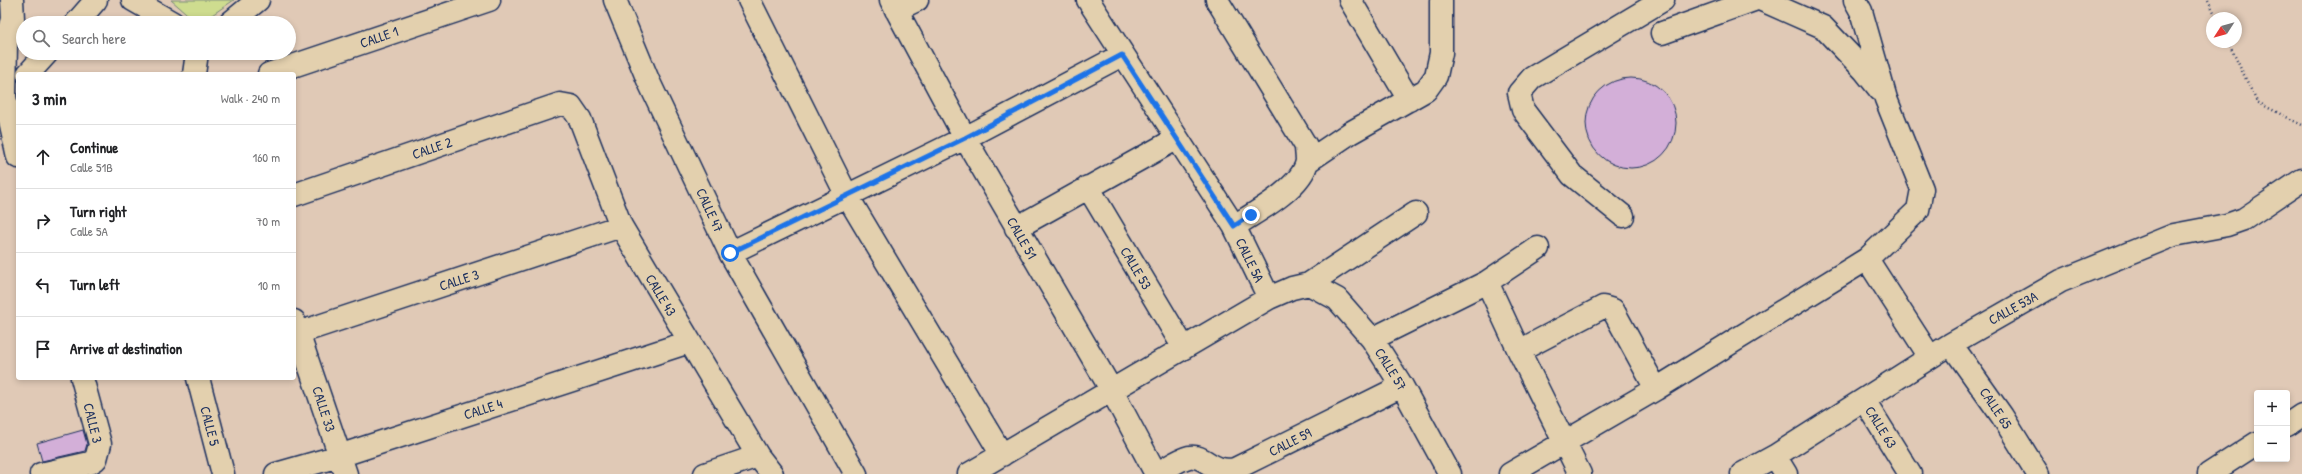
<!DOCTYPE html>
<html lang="en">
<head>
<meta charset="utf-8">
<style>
	:root { --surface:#fff; --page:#f2f2f2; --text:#202124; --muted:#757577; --line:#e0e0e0 }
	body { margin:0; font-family:"Patrick Hand",sans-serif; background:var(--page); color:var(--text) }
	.controls { position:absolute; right:12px; bottom:12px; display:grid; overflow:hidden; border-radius:4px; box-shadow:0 2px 6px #0003 }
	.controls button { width:36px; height:36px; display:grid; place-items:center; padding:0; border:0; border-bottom:1px solid var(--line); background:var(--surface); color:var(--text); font:20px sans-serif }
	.compass { position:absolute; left:2206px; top:12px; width:36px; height:36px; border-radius:50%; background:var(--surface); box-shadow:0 2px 6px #0003; rotate:234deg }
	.stop { position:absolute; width:12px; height:12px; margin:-9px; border:3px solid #1a73e8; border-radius:50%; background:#fff }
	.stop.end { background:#1a73e8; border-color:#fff; box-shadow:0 1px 4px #0008 }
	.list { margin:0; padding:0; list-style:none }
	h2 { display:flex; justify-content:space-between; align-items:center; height:52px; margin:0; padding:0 16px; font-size:17px }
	h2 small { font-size:13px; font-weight:400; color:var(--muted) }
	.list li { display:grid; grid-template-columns:26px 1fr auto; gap:12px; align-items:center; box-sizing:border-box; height:64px; padding:0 16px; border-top:1px solid var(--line) }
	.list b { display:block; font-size:15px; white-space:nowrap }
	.list p { margin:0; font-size:13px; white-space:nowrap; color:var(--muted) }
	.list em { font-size:13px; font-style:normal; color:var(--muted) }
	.icon { flex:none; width:22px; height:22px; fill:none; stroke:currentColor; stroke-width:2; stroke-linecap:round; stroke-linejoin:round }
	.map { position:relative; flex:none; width:2302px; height:474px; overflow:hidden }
	.search { position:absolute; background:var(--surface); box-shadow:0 2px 6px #0003; left:16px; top:16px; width:280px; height:44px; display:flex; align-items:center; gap:10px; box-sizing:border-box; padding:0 14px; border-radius:22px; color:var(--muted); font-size:15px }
	.panel { position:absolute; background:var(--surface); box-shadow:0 2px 6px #0003; left:16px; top:72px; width:280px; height:308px; border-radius:4px }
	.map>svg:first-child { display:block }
	.green { fill:#cedc8f; stroke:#748676 }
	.building { fill:#d3afd8; stroke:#1b2f5e }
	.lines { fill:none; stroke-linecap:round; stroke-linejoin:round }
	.minor-casing { stroke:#1b2f5e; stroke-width:25 }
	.path { stroke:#1b2f5e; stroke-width:2.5; stroke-dasharray:1 3; stroke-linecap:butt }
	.minor { stroke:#e3d0ae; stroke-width:22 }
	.route { stroke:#1a73e8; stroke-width:5 }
	.labels { text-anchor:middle; stroke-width:3; stroke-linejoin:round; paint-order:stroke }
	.street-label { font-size:14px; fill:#1b2f5e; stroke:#e3d0ae }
</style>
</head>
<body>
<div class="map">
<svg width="2302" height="474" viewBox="0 0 2302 474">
	<rect width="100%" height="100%" fill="#e0c9b6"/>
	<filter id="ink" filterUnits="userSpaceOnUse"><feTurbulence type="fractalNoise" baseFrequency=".025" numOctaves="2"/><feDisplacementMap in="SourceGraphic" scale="8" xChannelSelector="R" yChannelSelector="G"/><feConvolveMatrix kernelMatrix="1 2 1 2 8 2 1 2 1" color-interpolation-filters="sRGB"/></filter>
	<g filter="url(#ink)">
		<path class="green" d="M 171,0 L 234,0 L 203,21 L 193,19 Z"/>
		<path class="building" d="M1586 123a45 45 0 1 1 90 0a45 45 0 1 1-90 0Z
			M 83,430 L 87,444 L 85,451 L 42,461 L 37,443 Z"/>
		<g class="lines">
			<g class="minor-casing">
				<path id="minor" d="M 12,0 L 13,19 L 6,44 L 5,97 L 18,157
					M 133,0 L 173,23
					M 615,0 L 648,80 L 730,253 L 856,474
					M 749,0 L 846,194 L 1002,455
					M 891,0 L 965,138 L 1112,391 L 1156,474
					M 1088,0 L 1234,226 L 1269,298
					M 1217,0 L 1306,146 C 1306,151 1307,156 1307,161 C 1303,187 1255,213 1234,226
					M 1350,0 L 1409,100
					M 1762,0 L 1823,27 L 1864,70 L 1880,90
					M 896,10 L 917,0
					M 76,23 L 96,0
					M 230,23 L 258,0
					M 1662,33 L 1754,0
					M 28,74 L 47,53
					M 194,74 L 197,53
					M 269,74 L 489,0
					M 1307,162 L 1350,133 L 1426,90 L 1436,76 L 1441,53 L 1441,0
					M 1088,187 L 1184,348
					M 294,195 L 560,104 L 571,106 L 580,119 L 621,226 L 758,456 L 772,474
					M 1623,216 L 1572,175 L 1523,110 L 1519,93 L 1532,78 L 1663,0
					M 1016,228 L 1176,139
					M 730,253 L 965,138 L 1122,55
					M 1867,259 L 1930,357
					M 1487,282 L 1519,351 L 1580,474
					M 1309,284 L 1337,299 L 1372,339 L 1402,386 L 1450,474
					M 294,321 L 346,474
					M 298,333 L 621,226
					M 1372,339 L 1487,282 L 1538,248
					M 1951,344 L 2002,416 L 2038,474
					M 1519,351 L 1603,307 L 1613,310 L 1656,389
					M 198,378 L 223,474
					M 1864,400 L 1910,474
					M 2287,425 L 2302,415
					M 1775,456 L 1786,474
					M 41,474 L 90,463 L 96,459 L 100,444 L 82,378
					M 276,474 L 339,456 L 689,342
					M 705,474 L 758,456
					M 969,474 L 1269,298 L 1292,288 L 1309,284 L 1416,213
					M 1156,474 C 1166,469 1179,459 1189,457 C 1205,454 1212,474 1235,469 L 1402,386
					M 1510,474 L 1656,389 L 1867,259 L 1918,210 L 1922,189 L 1886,99 L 1861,11 L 1855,0
					M 1742,474 L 1775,456 L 1951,344 L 2061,281 L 2174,235 L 2227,225 L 2244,219 L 2302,180
					M 2209,474 L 2257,443"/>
			</g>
			<path class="path" d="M 2208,0 L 2217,18
				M 2228,42 L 2257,102 L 2302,125"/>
			<use href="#minor" class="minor"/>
		</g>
	</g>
	<g class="lines" filter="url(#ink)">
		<path class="route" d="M 730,253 L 965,138 L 1122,55 L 1234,226 L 1251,215"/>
	</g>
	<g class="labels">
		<g class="street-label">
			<text transform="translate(379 37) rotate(-19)" y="5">CALLE 1</text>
			<text transform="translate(432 148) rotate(-19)" y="5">CALLE 2</text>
			<text transform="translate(710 210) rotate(65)" y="5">CALLE 47</text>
			<text transform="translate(1022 238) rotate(60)" y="5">CALLE 51</text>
			<text transform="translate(1250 260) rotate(64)" y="5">CALLE 5A</text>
			<text transform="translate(1136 268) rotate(59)" y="5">CALLE 53</text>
			<text transform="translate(459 280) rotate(-18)" y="5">CALLE 3</text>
			<text transform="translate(661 295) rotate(59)" y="5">CALLE 43</text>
			<text transform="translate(2013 308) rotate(-29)" y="5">CALLE 53A</text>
			<text transform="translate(1391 369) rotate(58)" y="5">CALLE 57</text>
			<text transform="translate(1996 408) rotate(56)" y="5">CALLE 65</text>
			<text transform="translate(324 409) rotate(72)" y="5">CALLE 33</text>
			<text transform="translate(483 409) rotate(-18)" y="5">CALLE 4</text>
			<text transform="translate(93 423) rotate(76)" y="5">CALLE 3</text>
			<text transform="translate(210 426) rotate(75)" y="5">CALLE 5</text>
			<text transform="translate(1881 427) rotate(58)" y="5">CALLE 63</text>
			<text transform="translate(1290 442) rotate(-27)" y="5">CALLE 59</text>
		</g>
	</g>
</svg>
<div class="controls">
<button>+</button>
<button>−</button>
</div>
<svg class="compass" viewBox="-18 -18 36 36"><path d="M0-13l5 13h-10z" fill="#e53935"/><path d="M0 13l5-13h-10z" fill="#757577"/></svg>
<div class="stop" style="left:730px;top:253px"></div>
<div class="stop end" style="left:1251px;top:215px"></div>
<div class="search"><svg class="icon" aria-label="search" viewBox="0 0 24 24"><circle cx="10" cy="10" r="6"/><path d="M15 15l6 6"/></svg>Search here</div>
<section class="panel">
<h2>3 min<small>Walk · 240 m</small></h2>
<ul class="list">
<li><svg class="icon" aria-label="ahead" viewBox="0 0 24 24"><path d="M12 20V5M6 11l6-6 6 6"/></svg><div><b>Continue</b><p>Calle 51B</p></div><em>160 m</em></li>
<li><svg class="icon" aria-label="right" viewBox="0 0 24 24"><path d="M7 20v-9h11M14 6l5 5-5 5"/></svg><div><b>Turn right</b><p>Calle 5A</p></div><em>70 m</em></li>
<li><svg class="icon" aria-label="left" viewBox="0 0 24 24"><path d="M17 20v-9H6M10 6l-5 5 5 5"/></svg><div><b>Turn left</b></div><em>10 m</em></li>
<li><svg class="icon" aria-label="arrive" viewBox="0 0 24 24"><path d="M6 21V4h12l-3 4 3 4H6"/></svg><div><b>Arrive at destination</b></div></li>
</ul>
</section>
</div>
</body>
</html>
